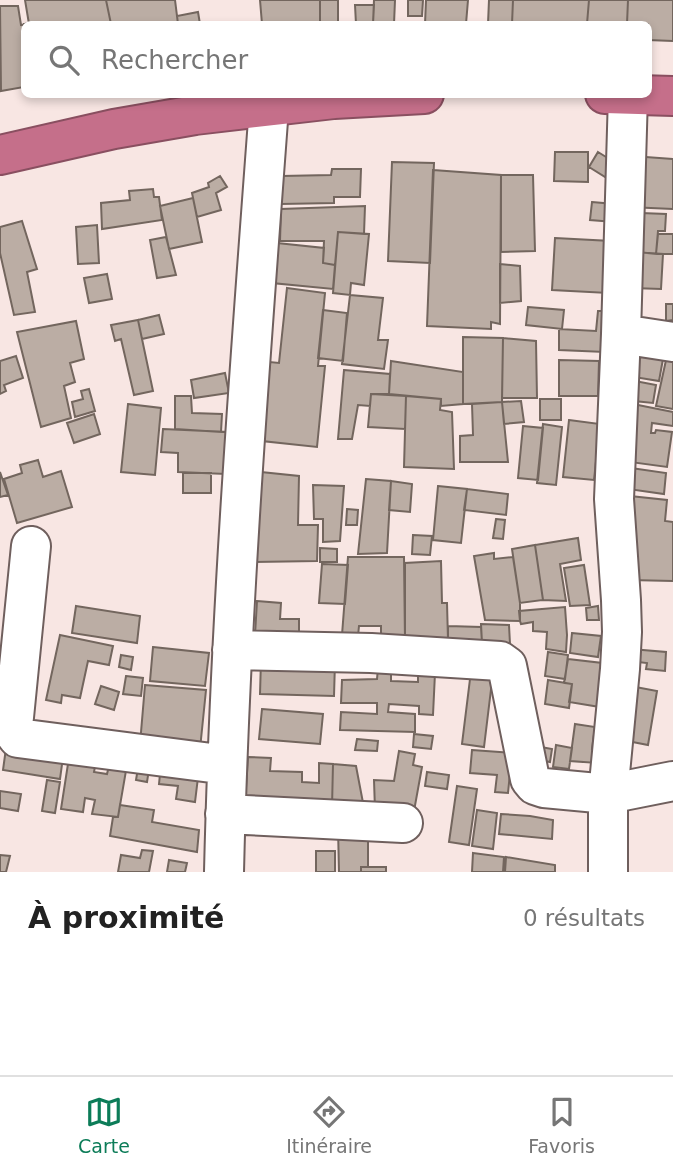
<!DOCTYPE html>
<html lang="fr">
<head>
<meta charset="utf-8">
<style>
	:root { --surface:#fff; --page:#f2f2f2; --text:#222; --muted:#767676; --line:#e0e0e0; --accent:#0c7c58 }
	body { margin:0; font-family:"DejaVu Sans",sans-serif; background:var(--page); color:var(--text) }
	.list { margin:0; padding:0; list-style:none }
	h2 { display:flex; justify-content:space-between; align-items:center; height:91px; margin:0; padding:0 28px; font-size:30px }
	h2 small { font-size:23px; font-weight:400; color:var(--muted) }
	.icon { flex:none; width:38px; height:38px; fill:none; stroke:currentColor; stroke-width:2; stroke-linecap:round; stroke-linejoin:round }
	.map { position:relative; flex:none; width:673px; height:872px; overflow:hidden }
	.search { position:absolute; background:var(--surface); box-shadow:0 4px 10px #0003; left:21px; right:21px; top:21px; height:77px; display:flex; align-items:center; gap:18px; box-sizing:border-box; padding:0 24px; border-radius:10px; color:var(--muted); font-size:26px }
	.sheet { height:203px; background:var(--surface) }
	nav { display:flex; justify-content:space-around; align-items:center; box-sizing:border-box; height:98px; border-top:2px solid var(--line); background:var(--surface); font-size:19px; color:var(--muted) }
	nav a { display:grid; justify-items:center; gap:4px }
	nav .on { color:var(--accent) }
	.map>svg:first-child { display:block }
	.building { fill:#bbada4; stroke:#73665e; stroke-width:2 }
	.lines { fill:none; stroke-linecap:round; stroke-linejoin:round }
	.street-casing { stroke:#6f5f5d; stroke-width:42 }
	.highway-casing { stroke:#894f60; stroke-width:42 }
	.street { stroke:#fff; stroke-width:38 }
	.highway { stroke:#c56f8a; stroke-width:38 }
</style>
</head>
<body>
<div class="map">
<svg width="673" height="872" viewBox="0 0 673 872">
	<rect width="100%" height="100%" fill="#f8e6e3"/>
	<path class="building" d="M 25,0 L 106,0 L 111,24 L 29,24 Z
		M 106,0 L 175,0 L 178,24 L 111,24 Z
		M 260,0 L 320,0 L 320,24 L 262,24 Z
		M 320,0 L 338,0 L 338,24 L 320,24 Z
		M 374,0 L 395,0 L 394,24 L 373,24 Z
		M 408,0 L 423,0 L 422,16 L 408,16 Z
		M 426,0 L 468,0 L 466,24 L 425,24 Z
		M 489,0 L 513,0 L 512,24 L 488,24 Z
		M 513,0 L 589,0 L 587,24 L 512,24 Z
		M 589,0 L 628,0 L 627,24 L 587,24 Z
		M 628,0 L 673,0 L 673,41 L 648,40 L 648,24 L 627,24 Z
		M 355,5 L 374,5 L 373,24 L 356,24 Z
		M 0,6 L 18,6 L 21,25 L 28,23 L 29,24 L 24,24 L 24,87 L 1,91 Z
		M 198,12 L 200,24 L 178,24 L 177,16 Z
		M 555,152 L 588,152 L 588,182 L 554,181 Z
		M 598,152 L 619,165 L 610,180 L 589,167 Z
		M 632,156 L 673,159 L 673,209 L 629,207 Z
		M 392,162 L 434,163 L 430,263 L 388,261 Z
		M 332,169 L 361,169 L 360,197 L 334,197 L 334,203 L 281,204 L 282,176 L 331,175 Z
		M 433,170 L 501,175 L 500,324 L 491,322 L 491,329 L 427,326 Z
		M 501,175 L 533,175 L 535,251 L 501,252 Z
		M 220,176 L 227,187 L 216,193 L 221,210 L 197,217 L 192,193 L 209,187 L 208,183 Z
		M 153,189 L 154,197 L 159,197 L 162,220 L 102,229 L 101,203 L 130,200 L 129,191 Z
		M 193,198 L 202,242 L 169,249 L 160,206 Z
		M 592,202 L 614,204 L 614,222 L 590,220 Z
		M 365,206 L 364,234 L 338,232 L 335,265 L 323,263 L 324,241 L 280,241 L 281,209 Z
		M 641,213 L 666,214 L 665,231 L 658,231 L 656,254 L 638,252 Z
		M 22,221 L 37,269 L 27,272 L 35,312 L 14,315 L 0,253 L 0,227 Z
		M 97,225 L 99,263 L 78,264 L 76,227 Z
		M 338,232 L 369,234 L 364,285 L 351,283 L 350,295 L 333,293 Z
		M 658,234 L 673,234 L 673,254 L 656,254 Z
		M 166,237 L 176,275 L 157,278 L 150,240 Z
		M 555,238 L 611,241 L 608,293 L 552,290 Z
		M 277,243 L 324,248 L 323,263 L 335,265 L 333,289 L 272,283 Z
		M 634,252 L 663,254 L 661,289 L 632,288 Z
		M 500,264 L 520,266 L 521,301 L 500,303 Z
		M 107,274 L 112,299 L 89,303 L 84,278 Z
		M 287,288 L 325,293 L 318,366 L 325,366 L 317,447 L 262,441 L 270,362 L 279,363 Z
		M 350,295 L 383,298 L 378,340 L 388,340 L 384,369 L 342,364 Z
		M 666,304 L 673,304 L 673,320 L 666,321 Z
		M 528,307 L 564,310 L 562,329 L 526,325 Z
		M 323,310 L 347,313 L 343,361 L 318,358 Z
		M 598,311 L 607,311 L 605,352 L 559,350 L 559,329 L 596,331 Z
		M 159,315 L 164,334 L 142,339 L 138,320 Z
		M 138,320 L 153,391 L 134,395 L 121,339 L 115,341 L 111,325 Z
		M 76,321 L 84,359 L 70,363 L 75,382 L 64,386 L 71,418 L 41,427 L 17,332 Z
		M 463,337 L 503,338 L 502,402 L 463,404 Z
		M 503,338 L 536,341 L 537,398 L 502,398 Z
		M 635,342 L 665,348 L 659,381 L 634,377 Z
		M 668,351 L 673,352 L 673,409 L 656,406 Z
		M 16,356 L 23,378 L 4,385 L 6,391 L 0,394 L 0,361 Z
		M 559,360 L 599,361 L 598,396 L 559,396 Z
		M 391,361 L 463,372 L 463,404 L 441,406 L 441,399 L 389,394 Z
		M 344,370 L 390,374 L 389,394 L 371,394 L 370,406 L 358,405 L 352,439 L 338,439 Z
		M 225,373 L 229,393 L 194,398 L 191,380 Z
		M 635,381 L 656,385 L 653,403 L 634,401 Z
		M 89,389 L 95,411 L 75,417 L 72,402 L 83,399 L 81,391 Z
		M 371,394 L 406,396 L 405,429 L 368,427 Z
		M 175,396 L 191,396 L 192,413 L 222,414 L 221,432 L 175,429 Z
		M 406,396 L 441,399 L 440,410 L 452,412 L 454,469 L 404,467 Z
		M 540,399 L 561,399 L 561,420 L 540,420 Z
		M 521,401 L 524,422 L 504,424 L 502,402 Z
		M 502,402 L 508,462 L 460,462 L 460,436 L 473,435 L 472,404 Z
		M 128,404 L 161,408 L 155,475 L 121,472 Z
		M 633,404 L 673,412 L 673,426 L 652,423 L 651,433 L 655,433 L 656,430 L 672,432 L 667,467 L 630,462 Z
		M 94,414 L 100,434 L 74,443 L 67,423 Z
		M 569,420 L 600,424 L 594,480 L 563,477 Z
		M 543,424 L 562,427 L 556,485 L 537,483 Z
		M 523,426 L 543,428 L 538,480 L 518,478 Z
		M 163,429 L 228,432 L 226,474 L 178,472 L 178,453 L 161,452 Z
		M 38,460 L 43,477 L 61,471 L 72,507 L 17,523 L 4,479 L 22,473 L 20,465 Z
		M 631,468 L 666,473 L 664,494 L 628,489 Z
		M 0,472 L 8,495 L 0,497 Z
		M 261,472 L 299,476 L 298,525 L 318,525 L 317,561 L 253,562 Z
		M 183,473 L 211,473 L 211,493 L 183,493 Z
		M 366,479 L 391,481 L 387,553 L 358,554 Z
		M 391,481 L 412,484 L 410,512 L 389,510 Z
		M 313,485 L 344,486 L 340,541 L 323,542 L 323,519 L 314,519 Z
		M 438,486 L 467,489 L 461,543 L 433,540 Z
		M 467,489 L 508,494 L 506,515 L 464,510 Z
		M 630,496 L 667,500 L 665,521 L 673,522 L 673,581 L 630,580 Z
		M 347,509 L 358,510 L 357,525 L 346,525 Z
		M 496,519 L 505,520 L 503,539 L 493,538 Z
		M 413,535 L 432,536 L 430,555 L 412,554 Z
		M 578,538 L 581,560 L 560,564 L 566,601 L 543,600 L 535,545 Z
		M 535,545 L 543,600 L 520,603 L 512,549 Z
		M 320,548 L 337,549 L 337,562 L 320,562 Z
		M 494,553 L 494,559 L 513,557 L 520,603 L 520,621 L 485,620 L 474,556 Z
		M 348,557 L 404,557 L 405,642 L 381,641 L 381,626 L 359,626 L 358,636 L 342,635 Z
		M 441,561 L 442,603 L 447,603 L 448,640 L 405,638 L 405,563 Z
		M 322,564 L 348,565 L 345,604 L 319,603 Z
		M 584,565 L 590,605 L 570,606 L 564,568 Z
		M 257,601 L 281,603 L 280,619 L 299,619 L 299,637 L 255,635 Z
		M 76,606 L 140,616 L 137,643 L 72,633 Z
		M 598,606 L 599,620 L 587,620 L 586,608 Z
		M 565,607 L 567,635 L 566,652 L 546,649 L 547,632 L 533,631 L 533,622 L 521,624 L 520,621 L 519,611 Z
		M 481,624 L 509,625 L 510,644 L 482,643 Z
		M 448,626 L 481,627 L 482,643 L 448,640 Z
		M 572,633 L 601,636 L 598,657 L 570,653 Z
		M 60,635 L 113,646 L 109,665 L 88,661 L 80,698 L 62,695 L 61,703 L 46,700 Z
		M 153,647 L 209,653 L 205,686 L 150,681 Z
		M 631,649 L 666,652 L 665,671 L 646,669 L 647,663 L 630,661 Z
		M 548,652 L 568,655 L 565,679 L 545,676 Z
		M 121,655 L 133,657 L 131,670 L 119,667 Z
		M 568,659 L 611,664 L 606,708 L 569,702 L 572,684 L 564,683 Z
		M 261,660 L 335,662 L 334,696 L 260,694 Z
		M 378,668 L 391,669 L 391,681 L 418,682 L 418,673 L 435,673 L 433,715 L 419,714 L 419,706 L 389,704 L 388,712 L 415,714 L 415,732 L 340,730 L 341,712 L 377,714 L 377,703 L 341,703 L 342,680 L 377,679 Z
		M 471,671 L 493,673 L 484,747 L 462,744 Z
		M 126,676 L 143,678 L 141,696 L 123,694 Z
		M 548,680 L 572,684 L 569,708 L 545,704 Z
		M 145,685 L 206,690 L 200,749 L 140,744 Z
		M 625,685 L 657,691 L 648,745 L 617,739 Z
		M 101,686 L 119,692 L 114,710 L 95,704 Z
		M 262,709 L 323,714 L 320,744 L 259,739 Z
		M 575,724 L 595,727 L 592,749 L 599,750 L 597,763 L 570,761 Z
		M 414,734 L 433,736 L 431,749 L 413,747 Z
		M 357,739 L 378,741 L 377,751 L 355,750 Z
		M 7,741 L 64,750 L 60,779 L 3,770 Z
		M 556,745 L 572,748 L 569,769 L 553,767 Z
		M 541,747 L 552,749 L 550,762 L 539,760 Z
		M 472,750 L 512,753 L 508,793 L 495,792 L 497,775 L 470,773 Z
		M 70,751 L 95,767 L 94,772 L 107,774 L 111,758 L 128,759 L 118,817 L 92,814 L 95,800 L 85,798 L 83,812 L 61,809 Z
		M 399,751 L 415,754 L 413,765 L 422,767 L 414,811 L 375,810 L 374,780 L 394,781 Z
		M 248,757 L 271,758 L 270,771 L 302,772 L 302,782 L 319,783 L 319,763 L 333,764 L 332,807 L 245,803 Z
		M 139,762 L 150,763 L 147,782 L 136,780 Z
		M 161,764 L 199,769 L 195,802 L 176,799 L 178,786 L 159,784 Z
		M 333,764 L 356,766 L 364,808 L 332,807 Z
		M 427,772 L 449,775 L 447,789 L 425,786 Z
		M 47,780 L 60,782 L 55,813 L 42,811 Z
		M 457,786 L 477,789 L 469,845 L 449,842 Z
		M 0,791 L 21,794 L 18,811 L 0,808 Z
		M 120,805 L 154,810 L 152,822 L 199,830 L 197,852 L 110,836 L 113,817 L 118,817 Z
		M 477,810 L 497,813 L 493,849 L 472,846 Z
		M 501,814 L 530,816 L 553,820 L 552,839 L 499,834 Z
		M 338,828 L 368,828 L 368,867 L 361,867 L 361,872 L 339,872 Z
		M 142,850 L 153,851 L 149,872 L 118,872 L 121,855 L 140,858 Z
		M 316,851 L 335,851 L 335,872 L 316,872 Z
		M 473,853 L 504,857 L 503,872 L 472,872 Z
		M 0,855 L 10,856 L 6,872 L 0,872 Z
		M 506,857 L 555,865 L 555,872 L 505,872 Z
		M 169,860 L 187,863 L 185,872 L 167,872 Z
		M 361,867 L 386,867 L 386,872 L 361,872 Z"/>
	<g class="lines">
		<g class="street-casing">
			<path id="street" d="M 621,334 L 673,342
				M 232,650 L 371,653 L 500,661 L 507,666 L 530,779 L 535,785 L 544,788 L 608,794 L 673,781
				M 0,715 L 14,717 L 12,730 L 18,738 L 227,765
				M 14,717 L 31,546
				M 225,814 L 403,823
				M 224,872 C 230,616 250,362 269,107
				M 608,872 L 608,794 L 620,669 L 622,632 L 621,600 L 614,499 L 621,334 L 628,95"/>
		</g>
		<g class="highway-casing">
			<path id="highway" d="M 605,94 L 673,96
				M 0,155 L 114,129 L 195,115 L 334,99 L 424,94"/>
		</g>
		<use href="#street" class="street"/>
		<use href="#highway" class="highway"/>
	</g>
</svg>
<div class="search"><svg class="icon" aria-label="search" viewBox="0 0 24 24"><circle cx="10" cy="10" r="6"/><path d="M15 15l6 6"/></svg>Rechercher</div>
</div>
<section class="sheet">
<h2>À proximité<small>0 résultats</small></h2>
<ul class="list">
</ul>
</section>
<nav>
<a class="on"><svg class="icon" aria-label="map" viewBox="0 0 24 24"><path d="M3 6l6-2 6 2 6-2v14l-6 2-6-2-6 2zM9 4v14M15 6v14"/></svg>Carte</a>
<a><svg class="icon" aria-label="directions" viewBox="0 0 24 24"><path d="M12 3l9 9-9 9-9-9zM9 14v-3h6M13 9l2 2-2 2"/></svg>Itinéraire</a>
<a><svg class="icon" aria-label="saved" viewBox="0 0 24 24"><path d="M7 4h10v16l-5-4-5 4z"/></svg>Favoris</a>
</nav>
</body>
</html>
